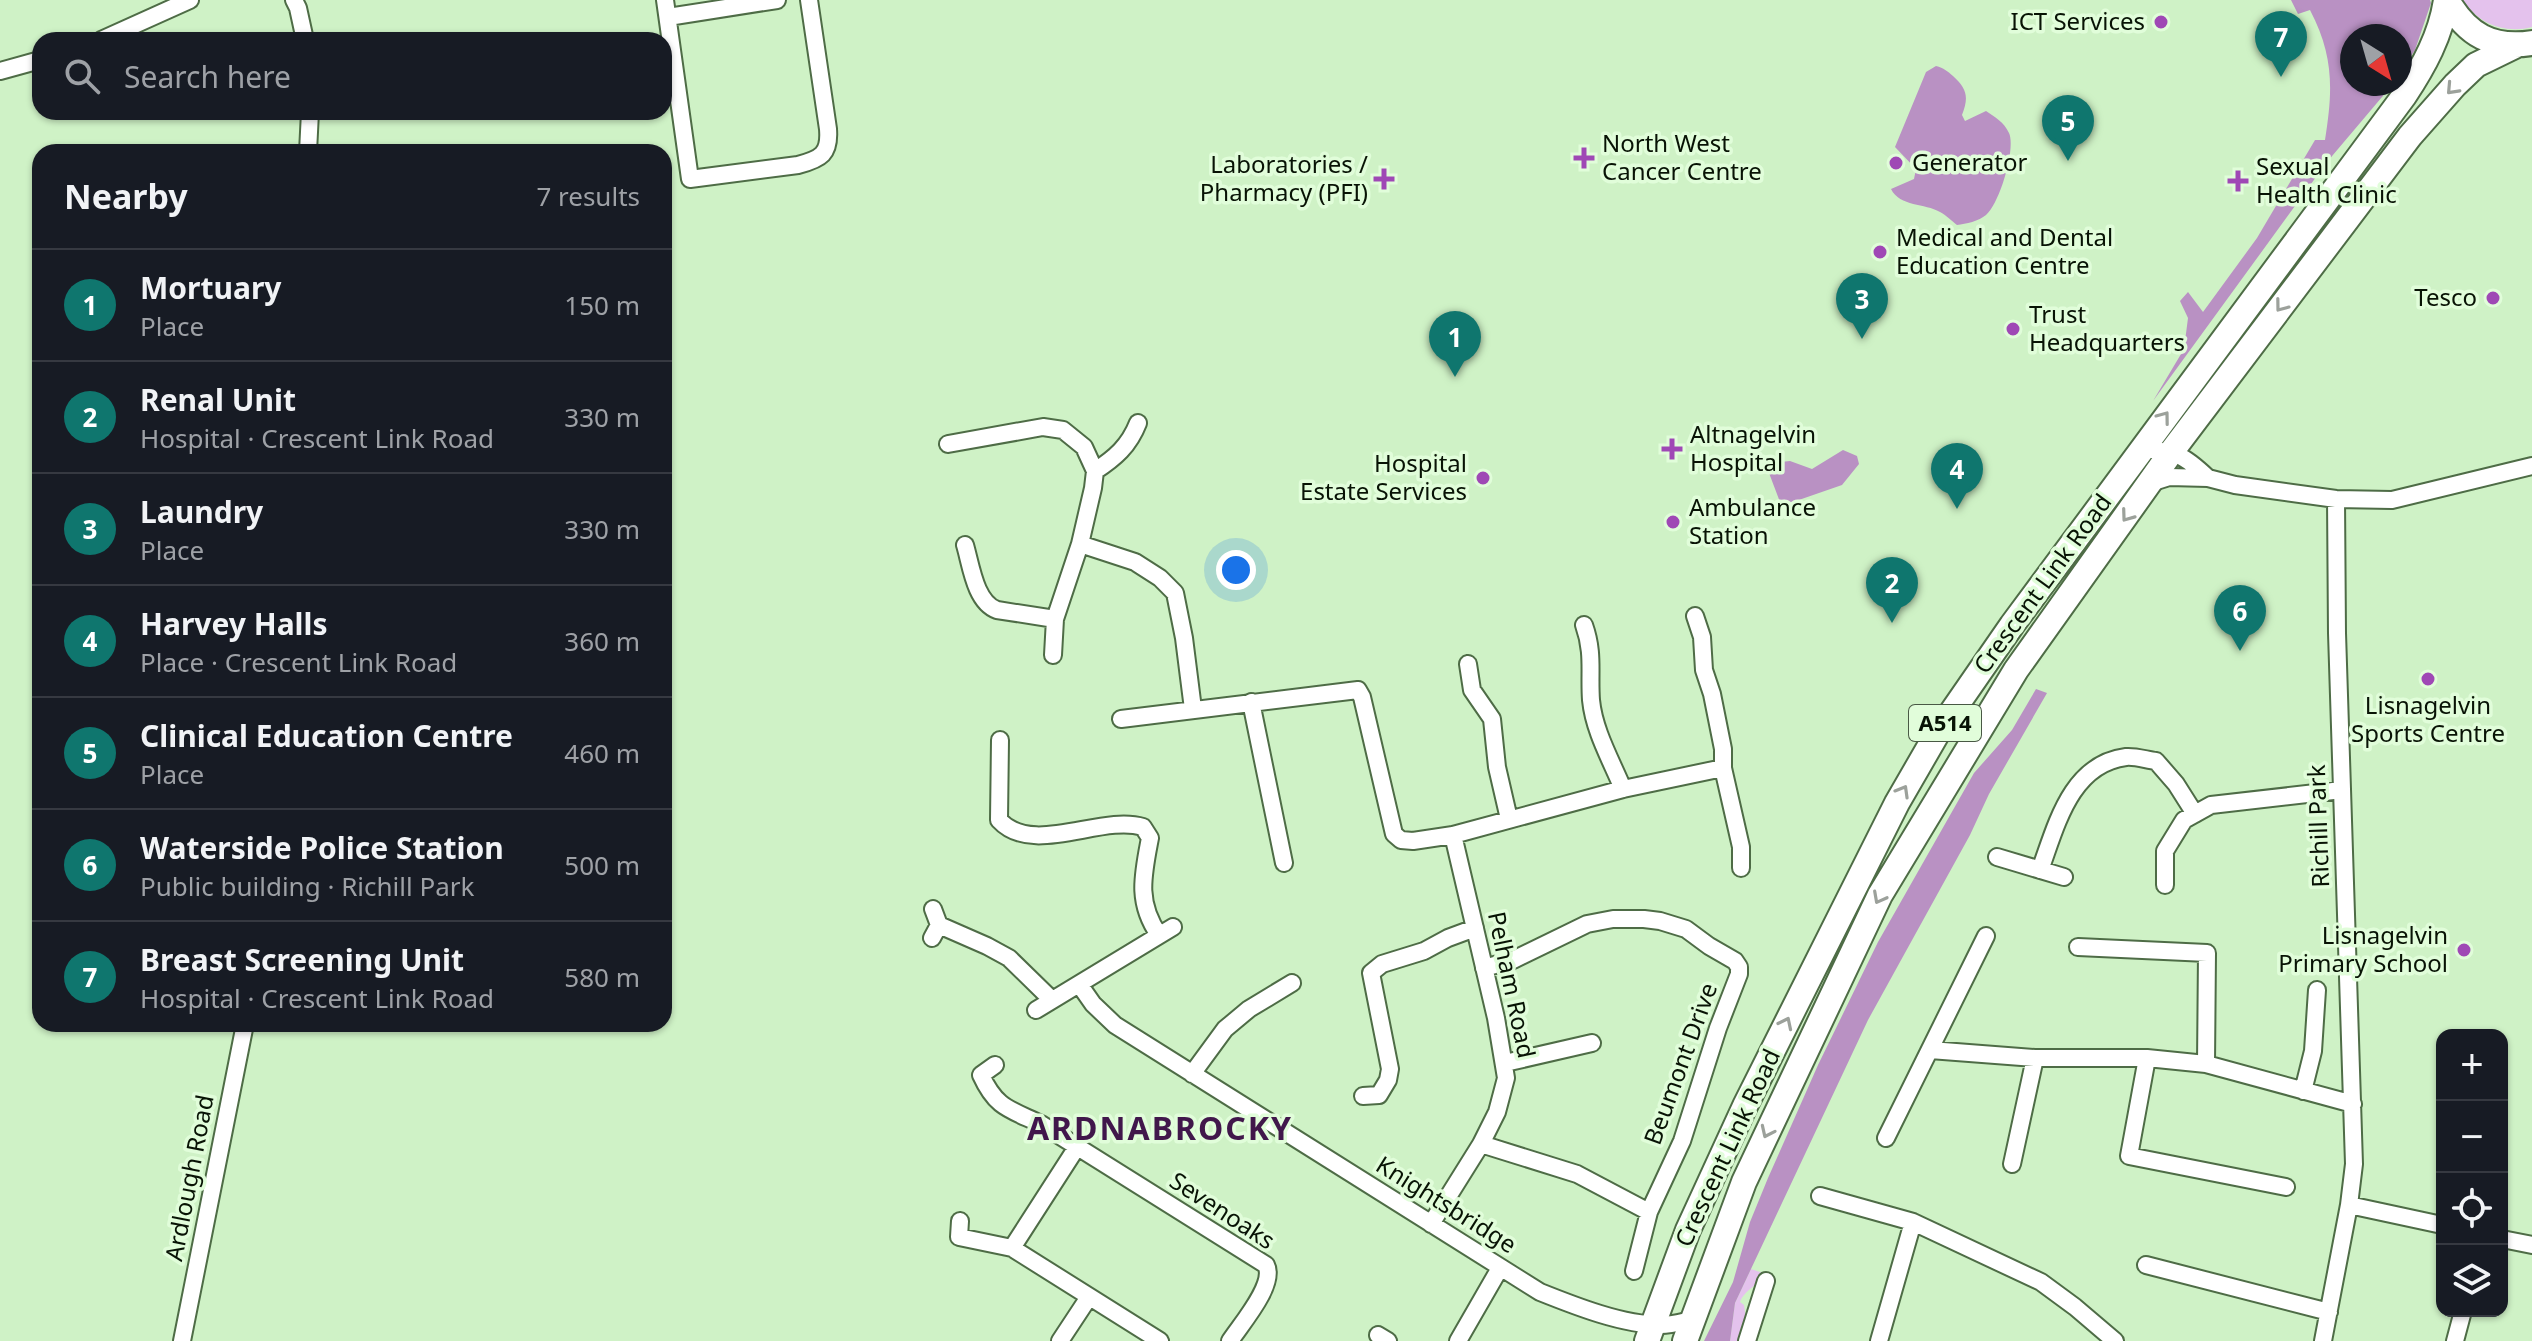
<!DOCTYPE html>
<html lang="en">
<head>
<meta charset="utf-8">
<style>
	:root { --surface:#171b24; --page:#20242c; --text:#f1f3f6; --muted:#9ea1a6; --line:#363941; --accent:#0f766e }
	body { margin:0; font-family:"Noto Sans",sans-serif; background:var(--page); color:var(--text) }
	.controls { position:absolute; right:24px; bottom:24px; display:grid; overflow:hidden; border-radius:16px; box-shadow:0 2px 6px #0004 }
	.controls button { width:72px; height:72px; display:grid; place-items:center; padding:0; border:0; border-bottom:2px solid var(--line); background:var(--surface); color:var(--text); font:40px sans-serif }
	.compass { position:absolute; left:2340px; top:24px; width:72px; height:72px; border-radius:50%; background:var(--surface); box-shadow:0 2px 6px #0004; rotate:143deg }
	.you { position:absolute; left:1236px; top:570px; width:28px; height:28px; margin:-20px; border:6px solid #fff; border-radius:50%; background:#1a73e8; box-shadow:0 0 0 12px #1a73e833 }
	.badge { display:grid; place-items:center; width:52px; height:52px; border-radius:50%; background:var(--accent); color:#fff; font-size:26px; font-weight:700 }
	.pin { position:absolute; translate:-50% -66px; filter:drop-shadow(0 2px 4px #0008) }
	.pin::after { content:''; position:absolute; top:42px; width:28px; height:24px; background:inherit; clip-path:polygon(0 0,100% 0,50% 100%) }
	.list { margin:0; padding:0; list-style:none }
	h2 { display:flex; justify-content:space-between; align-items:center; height:104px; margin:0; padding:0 32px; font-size:34px }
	h2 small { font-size:26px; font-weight:400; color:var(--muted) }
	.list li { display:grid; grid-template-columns:52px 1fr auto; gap:24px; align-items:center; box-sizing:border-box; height:112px; padding:0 32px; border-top:2px solid var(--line) }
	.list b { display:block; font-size:30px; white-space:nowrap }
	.list p { margin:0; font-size:26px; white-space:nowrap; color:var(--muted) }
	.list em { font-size:26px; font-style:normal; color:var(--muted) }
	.icon { flex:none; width:44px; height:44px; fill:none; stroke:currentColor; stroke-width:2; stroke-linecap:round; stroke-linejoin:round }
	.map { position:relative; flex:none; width:2532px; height:1341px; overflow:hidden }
	.search { position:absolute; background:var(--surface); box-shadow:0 2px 6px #0004; left:32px; top:32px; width:640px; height:88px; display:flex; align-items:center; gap:20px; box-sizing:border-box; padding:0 28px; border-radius:24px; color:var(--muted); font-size:30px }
	.panel { position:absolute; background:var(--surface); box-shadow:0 2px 6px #0004; left:32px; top:144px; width:640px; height:888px; border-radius:24px }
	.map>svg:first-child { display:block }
	.green { fill:#e4c2ed }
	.forest { fill:#b991c3 }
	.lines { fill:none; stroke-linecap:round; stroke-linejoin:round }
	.minor-casing { stroke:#4e6c46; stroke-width:20 }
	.highway-casing { stroke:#4e6c46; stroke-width:28 }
	.minor { stroke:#fff; stroke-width:16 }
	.highway { stroke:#fff; stroke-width:24 }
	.oneway { stroke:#9ca19b }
	.poi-dot { fill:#9f48b5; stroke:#e1fdda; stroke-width:3 }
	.labels { text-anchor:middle; stroke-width:7; stroke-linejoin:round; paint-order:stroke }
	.shield { fill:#e1fdda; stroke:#495945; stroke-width:2 }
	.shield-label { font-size:22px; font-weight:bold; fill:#081305 }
	.poi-label { font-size:24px; fill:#081305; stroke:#e1fdda; text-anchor:start }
	.street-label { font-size:24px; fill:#081305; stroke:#e1fdda }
	.district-label { font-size:32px; font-weight:bold; letter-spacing:2px; fill:#41174b; stroke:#e1fdda }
</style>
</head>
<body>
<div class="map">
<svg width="2532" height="1341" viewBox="0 0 2532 1341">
	<rect width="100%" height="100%" fill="#cff2c6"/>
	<path class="green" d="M 2463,0 L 2532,0 L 2532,27 C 2505,34 2478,24 2463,0 Z
		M 1751,1269 L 1763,1273 C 1758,1287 1745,1289 1740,1302 L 1744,1305 L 1746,1319 L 1740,1341 L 1730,1341 L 1735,1303 Z"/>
	<path class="forest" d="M 2291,0 L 2430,0 L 2431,3 L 2415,50 L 2400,73 L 2400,36 L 2352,36 L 2352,84 L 2393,84 L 2327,162 L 2153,401 L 2184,349 L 2188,318 L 2180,301 L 2188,292 L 2203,312 L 2257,238 L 2315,140 L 2325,140 C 2333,90 2334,56 2310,10 L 2298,14 Z
		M 1936,66 C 1944,68 1947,71 1953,76 C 1967,89 1969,97 1962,115 L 1965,121 L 1986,111 C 1995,117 2004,122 2009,133 C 2016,148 2000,203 1986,215 C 1979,221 1966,224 1957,225 C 1952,221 1946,215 1940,212 C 1925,203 1900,207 1891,189 L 1914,179 L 1916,169 L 1895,147 L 1926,72 Z
		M 1843,450 L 1857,456 L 1859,464 L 1842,485 L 1793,502 L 1780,502 L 1769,473 L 1770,463 L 1790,461 L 1812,469 Z
		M 2036,689 L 2047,693 L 1989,794 L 1970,835 L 1868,1020 L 1735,1303 L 1730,1341 L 1704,1341 L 1733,1282 L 1750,1222 L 1768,1178 L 1818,1065 L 1878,942 L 1974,773 L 2012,730 Z"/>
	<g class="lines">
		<g class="minor-casing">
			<path id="minor" d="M 294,0 L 298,8 L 305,40
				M 665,0 L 690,179 L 798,165 C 821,159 830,154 828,129 L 809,0
				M 668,17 L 777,0
				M 101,40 L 190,0
				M 0,71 L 40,60
				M 308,152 L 310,112
				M 948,444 L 1043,427 L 1063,430 L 1084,447 L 1095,471 L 1093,488 L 1080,544 L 1055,619 L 1053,655
				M 2141,449 C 2175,451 2183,454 2208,478
				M 1095,471 C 1115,458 1129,446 1138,423
				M 2150,483 L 2169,477 L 2208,478 L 2235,485 L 2336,499 L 2392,500 L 2532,466
				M 1080,544 L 1135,562 L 1160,578 L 1175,593 L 1184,638 L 1193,709
				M 965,545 C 971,565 975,602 997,610 L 1055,619
				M 1695,616 L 1702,637 L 1704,670 L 1712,694 L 1723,749 L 1723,768 L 1741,847 L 1741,868
				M 1584,625 C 1594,653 1589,672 1591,700 C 1594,731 1611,760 1623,789
				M 1468,664 L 1472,690 L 1492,719 L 1497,767 L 1509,819
				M 1251,702 L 1284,863
				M 1121,719 L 1358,690 L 1362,697 L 1394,834 L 1401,840 L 1413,841 L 1453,835 L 1623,789 L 1723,768
				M 1000,740 L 999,820 C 1033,857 1101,814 1143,827 L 1150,838 C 1143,875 1136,902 1159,935
				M 1997,857 L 2064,877
				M 2040,870 C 2056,827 2070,764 2126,757 C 2135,756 2147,760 2156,761 L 2176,784 L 2195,814
				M 2165,885 L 2165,851 L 2184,820 L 2211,805 L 2342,790
				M 939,925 L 987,946 L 1009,958 L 1052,1000
				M 932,938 L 939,925 L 933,909
				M 2078,947 L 2207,953 L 2206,1064
				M 1484,968 L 1513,960 L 1587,924 L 1613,919 L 1644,919 L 1660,921 L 1686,929 L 1709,946 L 1735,961 L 1739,967 L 1739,974 L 1718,1028 L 1682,1141 L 1649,1212 L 1634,1271
				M 1079,984 L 1093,1004 L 1115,1025 L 1540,1292 C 1575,1306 1623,1325 1661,1325 C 1672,1325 1682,1322 1692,1320
				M 1036,1010 L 1173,927
				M 1930,1050 L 2035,1058 L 2147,1058 L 2206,1064 L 2353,1104
				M 2147,1058 L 2129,1156 L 2286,1187
				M 1505,1063 L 1592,1043
				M 995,1065 L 981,1075 C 996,1108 1009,1109 1041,1124 L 1266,1265 C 1276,1284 1242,1323 1230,1341
				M 1192,1074 L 1225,1029 L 1249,1009 L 1292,983
				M 2303,1091 L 2313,1051 L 2317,990
				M 1363,1096 L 1379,1095 L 1388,1080 L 1390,1069 L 1371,973 L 1382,964 L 1424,951 L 1448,938 L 1475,928
				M 1886,1138 L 1986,936
				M 1481,1144 L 1577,1174 L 1649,1212
				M 2012,1164 L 2035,1058
				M 1820,1196 L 1913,1222 L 2041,1282 L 2075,1307 L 2115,1341
				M 2349,1205 L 2442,1225
				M 960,1221 L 959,1237 L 1012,1248 L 1160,1341
				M 1431,1224 L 1481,1144 L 1497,1112 L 1506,1078 L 1496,1018 L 1453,835
				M 2502,1239 L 2532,1245
				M 1012,1248 L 1077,1147
				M 2146,1265 L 2329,1312
				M 1378,1335 L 1388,1341
				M 182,1341 L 245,1024
				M 1060,1341 L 1089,1297
				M 1458,1341 L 1500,1268
				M 1747,1341 L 1766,1281
				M 1879,1341 L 1913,1222
				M 2323,1341 L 2349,1205 L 2354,1164 L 2337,633 L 2336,499
				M 2455,1341 L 2463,1311"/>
		</g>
		<g class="highway-casing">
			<path id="highway" d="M 2447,0 C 2467,35 2492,49 2532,43
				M 1647,1341 L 1688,1230 L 1745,1106 L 1897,803 L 1938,732 L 2012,625 L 2404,96 C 2424,66 2441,35 2446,0
				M 1685,1341 L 1744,1182 L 1880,895 L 2016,670 L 2172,451 L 2410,136 L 2455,85 L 2476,65 L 2515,46"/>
		</g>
		<use href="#minor" class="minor"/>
		<use href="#highway" class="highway"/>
	</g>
	<defs><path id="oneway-chevron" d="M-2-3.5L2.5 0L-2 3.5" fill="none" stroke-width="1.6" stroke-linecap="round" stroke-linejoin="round" transform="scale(2)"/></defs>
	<g class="oneway">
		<use href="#oneway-chevron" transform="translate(2452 89) rotate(133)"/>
		<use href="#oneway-chevron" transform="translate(2281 306) rotate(127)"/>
		<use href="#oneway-chevron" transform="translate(2164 417) rotate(-53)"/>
		<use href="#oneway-chevron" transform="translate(2127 516) rotate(126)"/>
		<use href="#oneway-chevron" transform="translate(1903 791) rotate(-60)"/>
		<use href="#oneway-chevron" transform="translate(1879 898) rotate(118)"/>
		<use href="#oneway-chevron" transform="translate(1786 1023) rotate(-64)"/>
		<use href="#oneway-chevron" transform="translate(1767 1132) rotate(115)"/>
	</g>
	<g class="poi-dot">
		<circle cx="2161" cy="22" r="8"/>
		<path d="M1580 146h8v8h8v8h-8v8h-8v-8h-8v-8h8z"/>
		<circle cx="1896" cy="163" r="8"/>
		<path d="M1380 167h8v8h8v8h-8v8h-8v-8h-8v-8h8z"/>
		<path d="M2234 169h8v8h8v8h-8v8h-8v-8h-8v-8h8z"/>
		<circle cx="1880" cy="252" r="8"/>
		<circle cx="2493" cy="298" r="8"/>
		<circle cx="2013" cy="329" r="8"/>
		<path d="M1668 437h8v8h8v8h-8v8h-8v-8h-8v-8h8z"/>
		<circle cx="1483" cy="478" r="8"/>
		<circle cx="1673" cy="522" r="8"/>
		<circle cx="2428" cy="679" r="8"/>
		<circle cx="2464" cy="950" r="8"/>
	</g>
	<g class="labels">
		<rect class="shield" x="1909" y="705" width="72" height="36" rx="6"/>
		<g class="shield-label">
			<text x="1945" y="731">A514</text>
		</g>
		<g class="poi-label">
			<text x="2145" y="30" text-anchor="end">ICT Services</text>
			<text x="1602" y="152">North West<tspan x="1602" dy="28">Cancer Centre</tspan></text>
			<text x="1912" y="171">Generator</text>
			<text x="1368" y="173" text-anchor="end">Laboratories /<tspan x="1368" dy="28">Pharmacy (PFI)</tspan></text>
			<text x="2256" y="175">Sexual<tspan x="2256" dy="28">Health Clinic</tspan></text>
			<text x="1896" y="246">Medical and Dental<tspan x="1896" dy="28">Education Centre</tspan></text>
			<text x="2477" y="306" text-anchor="end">Tesco</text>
			<text x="2029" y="323">Trust<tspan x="2029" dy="28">Headquarters</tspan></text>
			<text x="1690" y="443">Altnagelvin<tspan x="1690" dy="28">Hospital</tspan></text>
			<text x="1467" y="472" text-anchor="end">Hospital<tspan x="1467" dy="28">Estate Services</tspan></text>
			<text x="1689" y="516">Ambulance<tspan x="1689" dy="28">Station</tspan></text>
			<text x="2428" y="714" text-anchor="middle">Lisnagelvin<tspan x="2428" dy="28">Sports Centre</tspan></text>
			<text x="2448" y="944" text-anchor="end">Lisnagelvin<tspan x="2448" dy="28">Primary School</tspan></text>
		</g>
		<g class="street-label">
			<text transform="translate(2043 584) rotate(-54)" y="8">Crescent Link Road</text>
			<text transform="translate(2319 826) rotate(-92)" y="8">Richill Park</text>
			<text transform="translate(1511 985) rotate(78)" y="8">Pelham Road</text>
			<text transform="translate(1681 1064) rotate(-70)" y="8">Beumont Drive</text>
			<text transform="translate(1728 1148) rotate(-65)" y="8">Crescent Link Road</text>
			<text transform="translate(190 1178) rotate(-79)" y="8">Ardlough Road</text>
			<text transform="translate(1446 1205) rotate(32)" y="8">Knightsbridge</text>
			<text transform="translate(1222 1211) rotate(33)" y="8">Sevenoaks</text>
		</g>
		<g class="district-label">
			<text x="1160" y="1140">ARDNABROCKY</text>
		</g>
	</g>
</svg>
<div class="controls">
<button>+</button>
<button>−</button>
<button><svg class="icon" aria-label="locate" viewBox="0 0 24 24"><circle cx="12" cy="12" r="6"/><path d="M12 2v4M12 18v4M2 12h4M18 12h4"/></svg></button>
<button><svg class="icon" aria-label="layers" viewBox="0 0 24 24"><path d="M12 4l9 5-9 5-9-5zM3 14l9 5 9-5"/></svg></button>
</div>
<svg class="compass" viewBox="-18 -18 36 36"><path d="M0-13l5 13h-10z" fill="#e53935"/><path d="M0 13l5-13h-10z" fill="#9ea1a6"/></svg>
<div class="you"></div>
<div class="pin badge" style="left:1455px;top:377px">1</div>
<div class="pin badge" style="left:1892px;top:623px">2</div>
<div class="pin badge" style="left:1862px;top:339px">3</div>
<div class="pin badge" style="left:1957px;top:509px">4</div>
<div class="pin badge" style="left:2068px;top:161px">5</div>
<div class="pin badge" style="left:2240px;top:651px">6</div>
<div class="pin badge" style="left:2281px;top:77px">7</div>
<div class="search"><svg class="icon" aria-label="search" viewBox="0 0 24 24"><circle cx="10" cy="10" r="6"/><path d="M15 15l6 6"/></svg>Search here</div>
<section class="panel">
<h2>Nearby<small>7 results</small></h2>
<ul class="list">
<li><span class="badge">1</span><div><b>Mortuary</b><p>Place</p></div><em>150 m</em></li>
<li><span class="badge">2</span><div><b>Renal Unit</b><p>Hospital · Crescent Link Road</p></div><em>330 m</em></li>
<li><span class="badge">3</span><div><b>Laundry</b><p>Place</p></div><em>330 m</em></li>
<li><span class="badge">4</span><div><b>Harvey Halls</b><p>Place · Crescent Link Road</p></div><em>360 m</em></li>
<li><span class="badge">5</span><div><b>Clinical Education Centre</b><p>Place</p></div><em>460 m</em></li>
<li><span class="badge">6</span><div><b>Waterside Police Station</b><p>Public building · Richill Park</p></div><em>500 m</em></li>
<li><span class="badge">7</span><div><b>Breast Screening Unit</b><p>Hospital · Crescent Link Road</p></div><em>580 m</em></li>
</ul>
</section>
</div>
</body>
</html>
